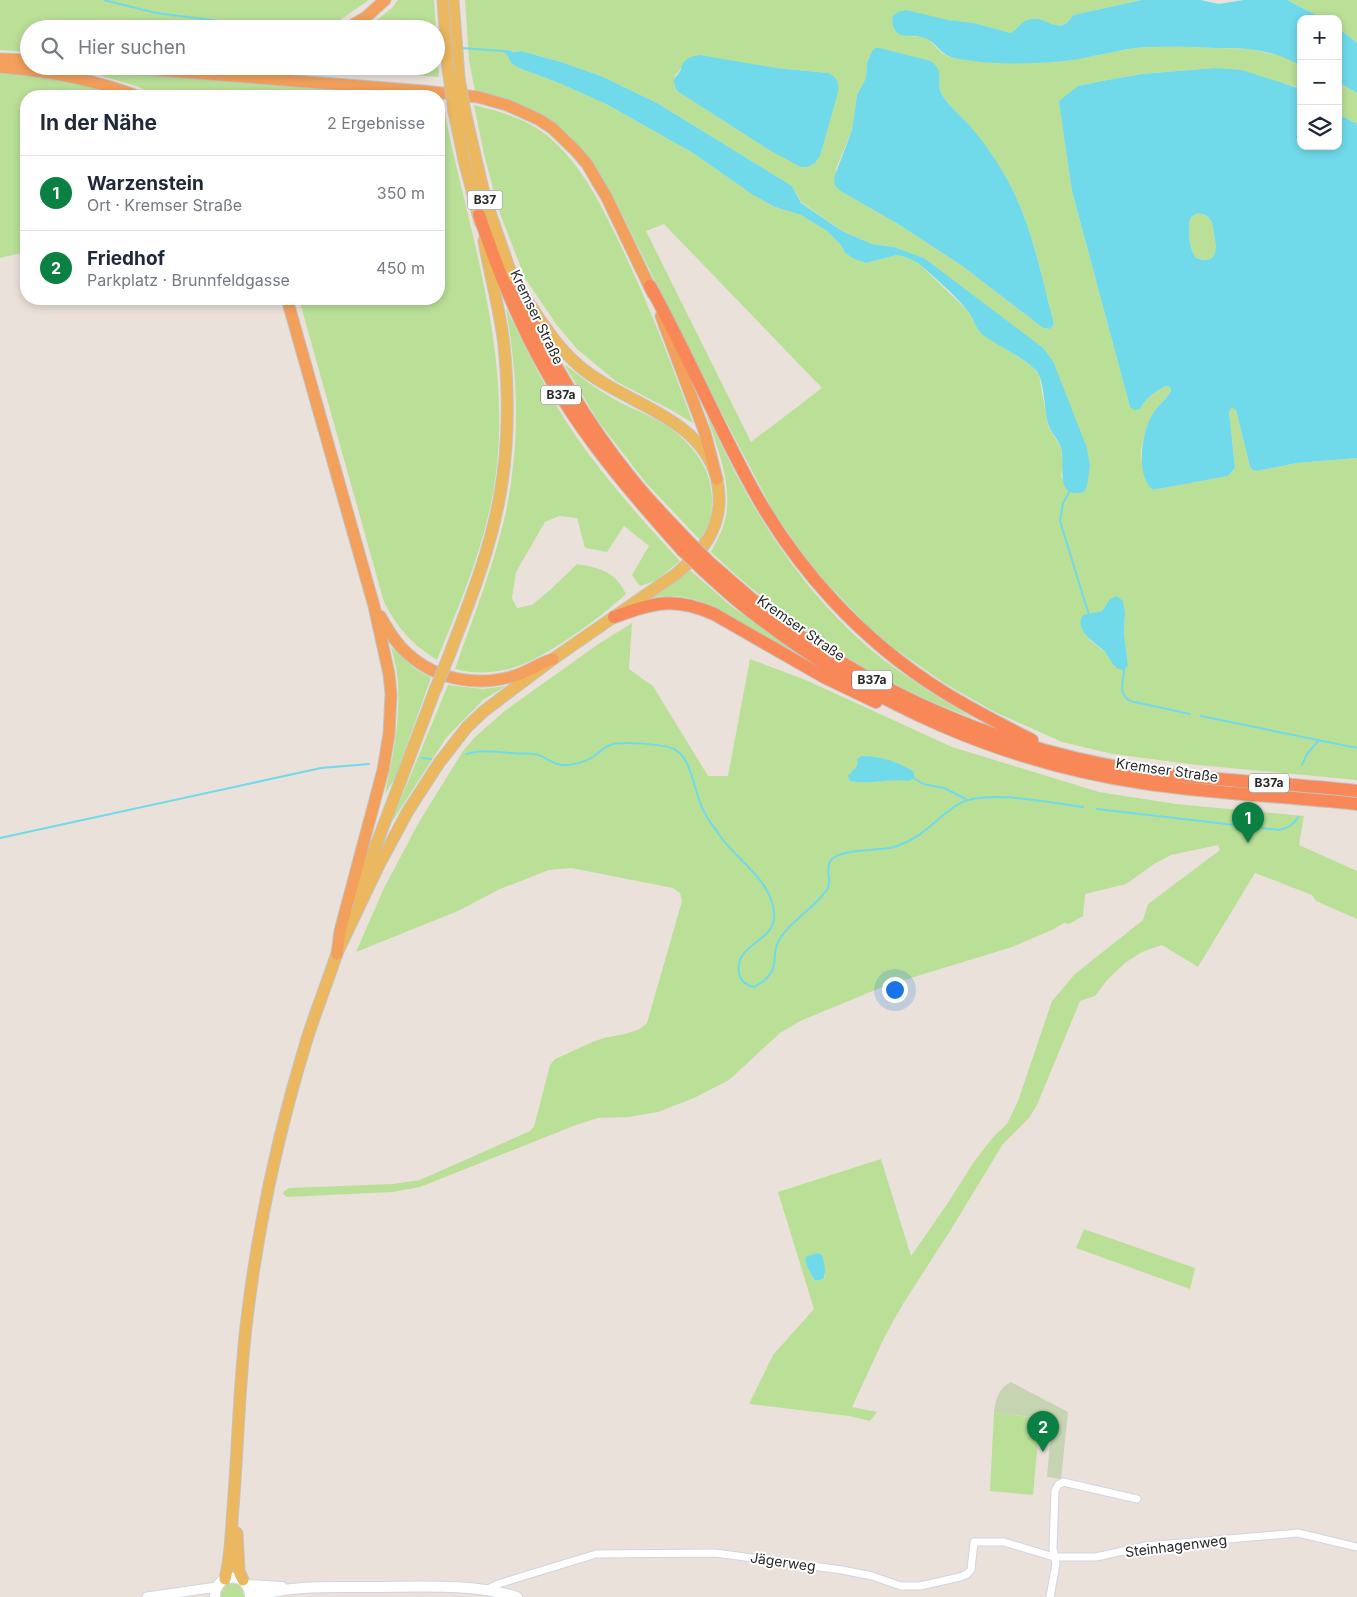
<!DOCTYPE html>
<html lang="de">
<head>
<meta charset="utf-8">
<style>
	:root { --surface:#fff; --page:#f6f6f7; --text:#1f2937; --muted:#747a83; --line:#e0e1e3; --accent:#0b8043 }
	body { margin:0; font-family:Inter,sans-serif; background:var(--page); color:var(--text) }
	.controls { position:absolute; right:15px; top:15px; display:grid; overflow:hidden; border-radius:10px; box-shadow:0 2px 8px #0003 }
	.controls button { width:45px; height:45px; display:grid; place-items:center; padding:0; border:0; border-bottom:1px solid var(--line); background:var(--surface); color:var(--text); font:25px sans-serif }
	.you { position:absolute; left:894px; top:989px; width:18px; height:18px; margin:-12px; border:4px solid #fff; border-radius:50%; background:#1a73e8; box-shadow:0 0 0 8px #1a73e833 }
	.badge { display:grid; place-items:center; width:32px; height:32px; border-radius:50%; background:var(--accent); color:#fff; font-size:16px; font-weight:700 }
	.pin { position:absolute; translate:-50% -41px; filter:drop-shadow(0 1px 2px #0008) }
	.pin::after { content:''; position:absolute; top:26px; width:18px; height:15px; background:inherit; clip-path:polygon(0 0,100% 0,50% 100%) }
	.list { margin:0; padding:0; list-style:none }
	h2 { display:flex; justify-content:space-between; align-items:center; height:65px; margin:0; padding:0 20px; font-size:21px }
	h2 small { font-size:16px; font-weight:400; color:var(--muted) }
	.list li { display:grid; grid-template-columns:32px 1fr auto; gap:15px; align-items:center; box-sizing:border-box; height:75px; padding:0 20px; border-top:1px solid var(--line) }
	.list b { display:block; font-size:19px; white-space:nowrap }
	.list p { margin:0; font-size:16px; white-space:nowrap; color:var(--muted) }
	.list em { font-size:16px; font-style:normal; color:var(--muted) }
	.icon { flex:none; width:28px; height:28px; fill:none; stroke:currentColor; stroke-width:2; stroke-linecap:round; stroke-linejoin:round }
	.map { position:relative; flex:none; width:1357px; height:1597px; overflow:hidden }
	.search { position:absolute; background:var(--surface); box-shadow:0 2px 8px #0003; left:20px; top:20px; width:425px; height:55px; display:flex; align-items:center; gap:12px; box-sizing:border-box; padding:0 18px; border-radius:28px; color:var(--muted); font-size:19px }
	.panel { position:absolute; background:var(--surface); box-shadow:0 2px 8px #0003; left:20px; top:90px; width:425px; height:215px; border-radius:20px }
	.map>svg:first-child { display:block }
	.green { fill:#bae098; fill-rule:evenodd }
	.cemetery { fill:#c7d4b2 }
	.water { fill:#70daea; fill-rule:evenodd }
	.lines { fill:none; stroke-linecap:round; stroke-linejoin:round }
	.stream { stroke:#70daea; stroke-width:2 }
	.minor-casing { stroke:#d0d5e1; stroke-width:9 }
	.tertiary-casing { stroke:#d0d5e1; stroke-width:11 }
	.secondary-casing { stroke:#d0d5e1; stroke-width:12 }
	.primary-casing { stroke:#c3c3c3; stroke-width:13 }
	.trunk-casing { stroke:#c3c3c3; stroke-width:13 }
	.motorway-casing { stroke:#c3c3c3; stroke-width:14 }
	.minor { stroke:#fff; stroke-width:7 }
	.tertiary { stroke:#fff; stroke-width:9 }
	.secondary { stroke:#fff; stroke-width:10 }
	.primary { stroke:#ebb75f; stroke-width:11 }
	.trunk { stroke:#f2a05c; stroke-width:11 }
	.motorway { stroke:#f88858; stroke-width:12 }
	.primary-bridge-casing { stroke:#c3c3c3; stroke-width:13; stroke-linecap:butt }
	.motorway-bridge-casing { stroke:#c3c3c3; stroke-width:14; stroke-linecap:butt }
	.primary-bridge { stroke:#ebb75f; stroke-width:11 }
	.motorway-bridge { stroke:#f88858; stroke-width:12 }
	.labels { text-anchor:middle; stroke-width:4; stroke-linejoin:round; paint-order:stroke }
	.shield { fill:#fff; stroke:#686868; stroke-width:1 }
	.shield-label { font-size:12px; font-weight:bold; fill:#282828 }
	.street-label { font-size:14px; fill:#282828; stroke:#fff }
</style>
</head>
<body>
<div class="map">
<svg width="1357" height="1597" viewBox="0 0 1357 1597">
	<rect width="100%" height="100%" fill="#eae1da"/>
	<path class="green" d="M 0,0 L 369,0 L 340,20 L 317,29 L 29,29 L 29,52 L 0,50 Z
		M 398,0 L 434,0 L 436,29 L 366,29 L 393,7 Z
		M 465,0 L 1142,0 L 1073,15 C 1058,38 1049,16 1031,19 C 1022,21 1019,28 1011,33 L 974,23 L 948,20 L 912,37 L 921,36 L 927,38 L 942,53 L 949,57 L 985,62 L 1025,63 L 1066,61 L 1135,48 L 1165,46 L 1249,49 L 1282,56 L 1301,65 L 1301,89 L 1294,86 L 1214,68 L 1142,74 L 1107,80 L 1078,86 L 1060,102 L 1072,191 L 1130,407 L 1140,409 C 1147,397 1154,392 1166,386 L 1170,387 L 1171,391 C 1166,398 1161,403 1156,409 C 1149,417 1140,446 1141,457 C 1143,468 1149,480 1153,490 L 1228,476 L 1235,468 L 1229,411 L 1232,408 L 1236,410 L 1250,467 L 1257,471 L 1297,463 L 1357,458 L 1357,780 L 1198,765 L 1113,754 L 1062,742 L 993,711 L 944,683 L 891,646 L 868,626 L 823,579 L 802,553 L 772,509 L 697,366 L 614,198 L 591,159 L 567,133 L 540,114 L 509,99 L 475,91 L 469,60 ZM 875,48 L 880,48 L 930,61 C 947,74 934,81 942,95 C 949,106 961,116 970,126 C 983,142 997,161 1007,179 C 1032,224 1041,275 1054,324 L 1050,329 L 1043,328 L 961,265 L 898,224 L 842,192 L 836,169 L 852,130 L 857,95 L 866,78 L 867,63 L 872,51 ZM 508,50 L 514,52 L 521,51 L 561,62 L 601,76 L 657,103 L 792,186 L 801,202 L 842,231 L 872,244 L 894,247 L 924,258 L 1053,361 L 1070,492 L 1061,476 L 1063,464 L 1061,448 L 1048,426 L 1039,375 L 1032,366 L 980,332 L 968,311 L 918,263 L 908,258 L 897,255 L 866,263 L 854,259 L 845,253 L 841,245 L 827,231 L 801,215 L 775,207 L 753,195 L 693,153 L 606,104 L 559,83 L 519,68 L 511,63 ZM 682,65 L 776,68 L 828,73 L 820,156 L 815,163 L 808,167 L 769,150 L 677,91 L 674,85 L 675,75 L 679,72 ZM 664,224 L 822,388 L 751,442 L 646,231 ZM 1110,599 L 1125,613 L 1124,633 L 1128,665 L 1115,667 L 1107,654 L 1090,640 L 1089,614 L 1102,611 Z
		M 1287,0 L 1357,0 L 1357,43 L 1338,28 L 1338,19 L 1324,19 Z
		M 436,42 L 439,77 L 301,66 L 436,66 Z
		M 0,70 L 38,74 L 128,96 L 26,96 L 26,252 L 0,258 Z
		M 107,72 L 409,96 L 157,96 L 139,87 L 92,73 Z
		M 1338,82 L 1357,93 L 1357,124 L 1338,114 Z
		M 474,105 C 501,112 528,119 550,138 C 583,167 601,205 620,244 C 648,302 671,362 693,423 L 671,410 L 617,382 L 577,349 L 556,324 L 525,278 L 499,211 L 484,154 Z
		M 439,110 L 444,110 C 471,244 522,378 488,517 C 476,566 456,613 437,660 C 412,644 398,629 384,602 L 299,299 L 439,299 Z
		M 1198,213 L 1206,215 L 1212,222 L 1216,247 L 1216,254 L 1211,259 L 1204,260 L 1196,258 C 1189,248 1187,229 1191,217 Z
		M 506,308 C 527,351 548,395 575,435 C 606,480 643,521 680,561 L 655,581 L 640,586 L 632,575 L 649,546 L 624,526 L 607,552 L 585,548 L 577,518 L 559,516 L 545,522 L 516,572 L 512,598 L 517,608 L 532,605 L 550,590 L 577,564 C 600,568 615,571 626,594 C 600,618 542,661 509,669 C 490,673 473,674 455,669 C 472,620 492,571 504,520 C 516,469 519,413 513,361 C 512,343 508,325 506,308 Z
		M 564,364 C 580,376 596,389 614,399 C 631,409 650,415 666,425 C 698,447 719,479 710,519 C 708,527 703,534 700,540 L 646,483 L 598,421 Z
		M 706,413 C 719,439 731,466 745,491 C 781,555 826,615 884,660 C 912,681 942,700 973,718 C 873,682 788,625 711,552 C 715,544 720,535 723,527 C 736,490 717,448 706,413 Z
		M 690,570 L 731,606 L 814,665 C 791,653 769,640 747,627 C 728,615 710,602 688,598 C 676,595 662,596 650,598 Z
		M 632,623 L 629,669 L 653,686 L 708,776 L 728,776 L 750,659 L 808,681 L 952,747 L 1099,792 L 1176,804 L 1304,816 L 1299,845 L 1357,871 L 1357,919 L 1316,901 L 1312,895 L 1255,873 L 1198,967 L 1162,945 L 1142,952 L 1125,963 L 1108,979 L 1095,996 L 1080,1001 L 1037,1105 L 1029,1118 L 1003,1144 L 950,1231 L 903,1304 L 885,1336 L 852,1407 L 877,1412 L 870,1421 L 849,1416 L 749,1404 L 773,1355 L 814,1309 L 778,1192 L 881,1159 L 911,1256 L 950,1200 L 973,1163 L 994,1136 L 1007,1124 L 1018,1101 L 1052,1001 L 1075,974 L 1143,920 L 1148,904 L 1220,850 L 1218,845 L 1171,855 L 1154,864 L 1126,884 L 1085,894 L 1083,916 L 1069,924 L 1064,923 L 1052,930 L 1012,947 L 885,986 L 800,1021 L 780,1033 L 729,1080 L 694,1098 L 658,1112 L 628,1117 L 598,1118 L 576,1125 L 420,1187 L 393,1192 L 287,1197 L 283,1194 L 284,1191 L 289,1188 L 393,1184 L 420,1180 L 530,1131 L 534,1127 L 550,1065 L 555,1059 C 569,1053 584,1045 598,1040 C 614,1034 634,1036 647,1023 L 682,901 L 680,893 L 673,888 L 571,868 L 549,870 L 500,889 L 458,911 L 356,952 L 384,888 L 419,822 L 463,751 L 475,737 L 506,710 L 597,645 ZM 861,756 L 909,781 L 897,779 L 882,781 L 850,773 C 856,769 858,766 857,759 ZM 805,1259 L 823,1259 L 825,1276 L 823,1279 L 815,1281 L 807,1267 Z
		M 391,647 L 414,668 L 431,678 L 395,778 L 385,794 C 393,755 402,714 397,674 C 396,665 393,656 391,647 Z
		M 448,685 L 483,689 L 506,686 L 483,700 L 446,738 L 390,825 Z
		M 1084,1229 L 1195,1268 L 1190,1289 L 1076,1248 Z
		M 994,1413 L 1040,1418 L 1033,1495 L 990,1491 Z
		M 228,1583 C 238,1582 244,1587 244,1597 L 220,1597 L 222,1588 Z"/>
	<path class="cemetery" d="M 1011,1382 L 1068,1412 L 1061,1479 L 1047,1477 L 1052,1419 L 994,1413 C 995,1400 999,1388 1011,1382 Z"/>
	<path class="water" d="M 1142,0 L 1200,0 L 1219,4 L 1244,0 L 1287,0 L 1324,19 L 1301,19 L 1301,65 C 1289,60 1278,54 1265,52 C 1249,48 1232,48 1216,48 C 1189,47 1163,46 1136,48 C 1113,51 1089,58 1065,61 C 1031,64 993,65 959,59 C 939,56 938,43 925,38 C 910,32 893,44 892,17 L 898,12 L 906,10 L 948,20 L 974,23 L 1011,33 C 1019,28 1021,21 1031,19 C 1049,16 1059,38 1073,15 Z
		M 1338,28 L 1357,43 L 1357,93 L 1338,82 Z
		M 875,48 L 880,48 L 931,61 C 947,74 934,81 942,95 C 949,106 961,116 970,126 C 984,142 997,161 1007,179 C 1032,224 1041,275 1054,324 L 1050,329 L 1043,328 L 961,265 L 898,224 L 842,192 L 835,186 L 834,178 L 852,130 L 857,95 L 866,78 L 867,63 L 872,51 Z
		M 508,50 L 514,52 L 521,51 L 561,62 L 601,76 L 657,103 L 792,186 L 801,203 L 842,231 L 872,244 L 894,247 L 924,258 L 1043,348 L 1053,361 L 1087,448 L 1090,466 L 1087,486 L 1084,492 C 1053,500 1066,463 1061,448 C 1058,439 1051,433 1048,424 C 1044,409 1045,390 1039,375 C 1033,361 994,345 981,333 C 975,327 973,317 967,310 C 953,293 934,277 918,263 L 908,258 L 897,255 L 866,263 L 854,259 L 845,253 L 841,245 L 827,231 L 801,215 L 775,207 L 753,195 L 693,153 L 606,104 L 559,83 L 519,68 L 511,63 L 508,56 L 503,51 Z
		M 700,55 L 776,68 L 828,73 C 837,77 839,82 838,92 L 820,156 L 815,163 L 808,167 L 801,167 L 769,150 L 677,91 C 672,81 673,80 679,73 C 682,69 680,69 682,65 C 685,58 693,56 700,55 Z
		M 1214,68 L 1242,70 L 1301,89 L 1301,146 L 1338,146 L 1338,114 L 1357,124 L 1357,458 L 1297,463 L 1257,471 L 1253,470 L 1250,467 L 1236,410 L 1232,408 L 1229,411 L 1235,468 L 1228,476 L 1153,490 C 1134,475 1142,426 1156,409 C 1161,403 1166,399 1171,391 L 1170,387 L 1166,386 C 1154,392 1147,397 1140,409 L 1134,410 L 1130,407 L 1072,191 L 1059,101 L 1078,86 L 1107,80 L 1142,74 ZM 1198,213 L 1206,215 L 1212,222 L 1216,247 L 1215,254 L 1211,259 L 1204,260 L 1196,258 C 1189,248 1187,229 1191,217 Z
		M 1117,596 L 1123,601 L 1125,613 L 1124,633 L 1128,665 L 1124,670 C 1113,670 1111,659 1105,652 C 1097,643 1073,631 1083,615 L 1102,611 L 1110,599 Z
		M 861,756 C 880,756 899,762 914,772 L 914,778 L 909,781 C 889,778 870,785 850,781 L 848,776 C 853,769 859,768 857,759 Z
		M 818,1253 L 822,1255 C 824,1261 827,1273 823,1279 L 815,1281 L 807,1267 L 805,1259 L 807,1256 Z"/>
	<g class="lines">
		<path class="stream" d="M 104,0 L 156,13 L 235,23
			M 242,23 L 300,29
			M 461,48 L 504,51
			M 1070,491 L 1063,503 L 1060,521 L 1089,615
			M 1124,668 C 1124,682 1117,692 1130,701 L 1190,714
			M 1201,716 L 1357,748
			M 466,754 C 485,749 492,752 511,753 C 518,754 526,753 534,754 C 544,755 551,764 562,765 C 572,766 586,762 594,756 C 599,753 604,747 610,745 C 620,741 663,744 674,749 C 691,757 694,789 701,805 C 703,811 707,817 710,822 C 715,828 719,835 724,841 C 741,863 776,885 774,918 C 772,943 734,944 739,973 C 741,982 746,985 754,987 C 786,970 767,956 781,937 C 790,923 809,911 821,897 C 823,894 827,891 828,888 C 832,879 824,867 832,859 C 841,849 879,851 894,847 C 923,838 934,820 957,805 C 983,788 1052,803 1083,807
			M 422,758 L 431,759
			M 1302,765 L 1307,754 L 1318,741
			M 914,778 L 923,784 L 944,788 L 966,799
			M 1097,809 L 1279,830 C 1288,828 1294,825 1298,817
			M 0,838 L 321,768 L 369,764"/>
		<g class="minor-casing">
			<path id="minor" d="M 486,1590 L 498,1584 L 596,1554 L 715,1553 L 842,1570 L 872,1576 L 901,1586 L 920,1586 L 960,1577 L 967,1574 L 971,1570 L 974,1542 L 1004,1542 L 1054,1557 L 1096,1557 L 1146,1546 L 1298,1533 L 1357,1547
				M 1050,1597 L 1056,1564 L 1053,1549 L 1055,1491 L 1058,1485 L 1063,1482 L 1137,1499"/>
		</g>
		<g class="tertiary-casing">
			<path id="tertiary" d="M 147,1597 L 217,1587"/>
		</g>
		<g class="secondary-casing">
			<path id="secondary" d="M 248,1585 L 282,1587
				M 215,1597 C 215,1571 250,1571 250,1597
				M 252,1597 C 289,1585 331,1587 370,1587 C 418,1587 471,1583 517,1597"/>
		</g>
		<g class="primary-casing">
			<path id="primary" d="M 453,0 L 459,78
				M 454,112 L 464,160 L 480,222
				M 448,658 C 468,606 489,554 499,500 C 509,449 509,396 504,345 C 500,310 490,275 484,241
				M 356,898 L 435,690
				M 337,953 L 379,865 L 408,811 L 439,763 L 467,727 L 484,711 L 553,659 L 676,574 C 701,553 721,530 719,495 C 715,418 626,407 578,365 C 567,355 556,343 548,331 C 536,316 528,299 515,285 L 485,198 L 465,112
				M 237,1533 L 239,1571 L 243,1580
				M 225,1579 C 231,1556 231,1531 233,1508 C 238,1447 239,1387 246,1327 C 257,1230 278,1133 307,1039 C 317,1008 329,978 339,947"/>
		</g>
		<g class="trunk-casing">
			<path id="trunk" d="M 346,29 L 366,17 L 385,0
				M 0,59 L 29,60
				M 105,66 L 424,91 L 478,97 L 507,105 L 538,119 L 552,128 L 575,150 L 587,164 L 607,198 L 653,294
				M 0,67 C 46,71 93,79 137,96
				M 287,299 L 374,606 L 389,674 L 391,694 L 389,734 L 383,770 L 340,931 L 337,954
				M 661,316 L 705,433 L 717,479
				M 380,616 C 388,629 395,643 407,653 C 436,680 477,687 514,676 C 528,672 539,663 553,659"/>
		</g>
		<g class="motorway-casing">
			<path id="motorway" d="M 479,215 C 497,268 517,320 545,369 C 582,436 632,494 683,551
				M 515,285 C 546,353 583,419 631,478 C 649,501 670,522 690,543
				M 650,286 C 686,351 715,420 751,486 C 796,569 862,641 942,691 C 971,709 1002,725 1032,740
				M 709,562 C 729,579 748,597 769,613 C 878,696 1007,751 1142,771 C 1213,781 1286,783 1357,791
				M 702,569 C 721,587 741,605 762,620 C 873,705 1005,763 1143,783 C 1214,794 1286,796 1357,804
				M 614,617 C 654,603 673,596 714,614 L 824,677 L 876,702"/>
		</g>
		<use href="#minor" class="minor"/>
		<use href="#tertiary" class="tertiary"/>
		<use href="#secondary" class="secondary"/>
		<use href="#primary" class="primary"/>
		<use href="#trunk" class="trunk"/>
		<use href="#motorway" class="motorway"/>
		<g class="primary-bridge-casing">
			<path id="primary-bridge" d="M 443,0 L 448,68 L 454,112
				M 459,78 L 465,112
				M 435,690 L 448,658"/>
		</g>
		<g class="motorway-bridge-casing">
			<path id="motorway-bridge" d="M 690,543 L 709,562
				M 683,551 L 702,569"/>
		</g>
		<use href="#primary-bridge" class="primary-bridge"/>
		<use href="#motorway-bridge" class="motorway-bridge"/>
	</g>
	<g class="labels">
		<g class="shield">
			<rect x="467.5" y="190.5" width="35" height="19" rx="4"/>
			<rect x="541" y="385.5" width="40" height="19" rx="4"/>
			<rect x="852" y="670.5" width="40" height="19" rx="4"/>
			<rect x="1249" y="773.5" width="40" height="19" rx="4"/>
		</g>
		<g class="shield-label">
			<text x="485" y="204">B37</text>
			<text x="561" y="399">B37a</text>
			<text x="872" y="684">B37a</text>
			<text x="1269" y="787">B37a</text>
		</g>
		<g class="street-label">
			<text transform="translate(537 317) rotate(64)" y="5">Kremser Straße</text>
			<text transform="translate(801 628) rotate(35)" y="5">Kremser Straße</text>
			<text transform="translate(1167 770) rotate(8)" y="5">Kremser Straße</text>
			<text transform="translate(1176 1546) rotate(-7)" y="5">Steinhagenweg</text>
			<text transform="translate(783 1562) rotate(8)" y="5">Jägerweg</text>
		</g>
	</g>
</svg>
<div class="controls">
<button>+</button>
<button>−</button>
<button><svg class="icon" aria-label="layers" viewBox="0 0 24 24"><path d="M12 4l9 5-9 5-9-5zM3 14l9 5 9-5"/></svg></button>
</div>
<div class="you"></div>
<div class="pin badge" style="left:1248px;top:843px">1</div>
<div class="pin badge" style="left:1043px;top:1452px">2</div>
<div class="search"><svg class="icon" aria-label="search" viewBox="0 0 24 24"><circle cx="10" cy="10" r="6"/><path d="M15 15l6 6"/></svg>Hier suchen</div>
<section class="panel">
<h2>In der Nähe<small>2 Ergebnisse</small></h2>
<ul class="list">
<li><span class="badge">1</span><div><b>Warzenstein</b><p>Ort · Kremser Straße</p></div><em>350 m</em></li>
<li><span class="badge">2</span><div><b>Friedhof</b><p>Parkplatz · Brunnfeldgasse</p></div><em>450 m</em></li>
</ul>
</section>
</div>
</body>
</html>
